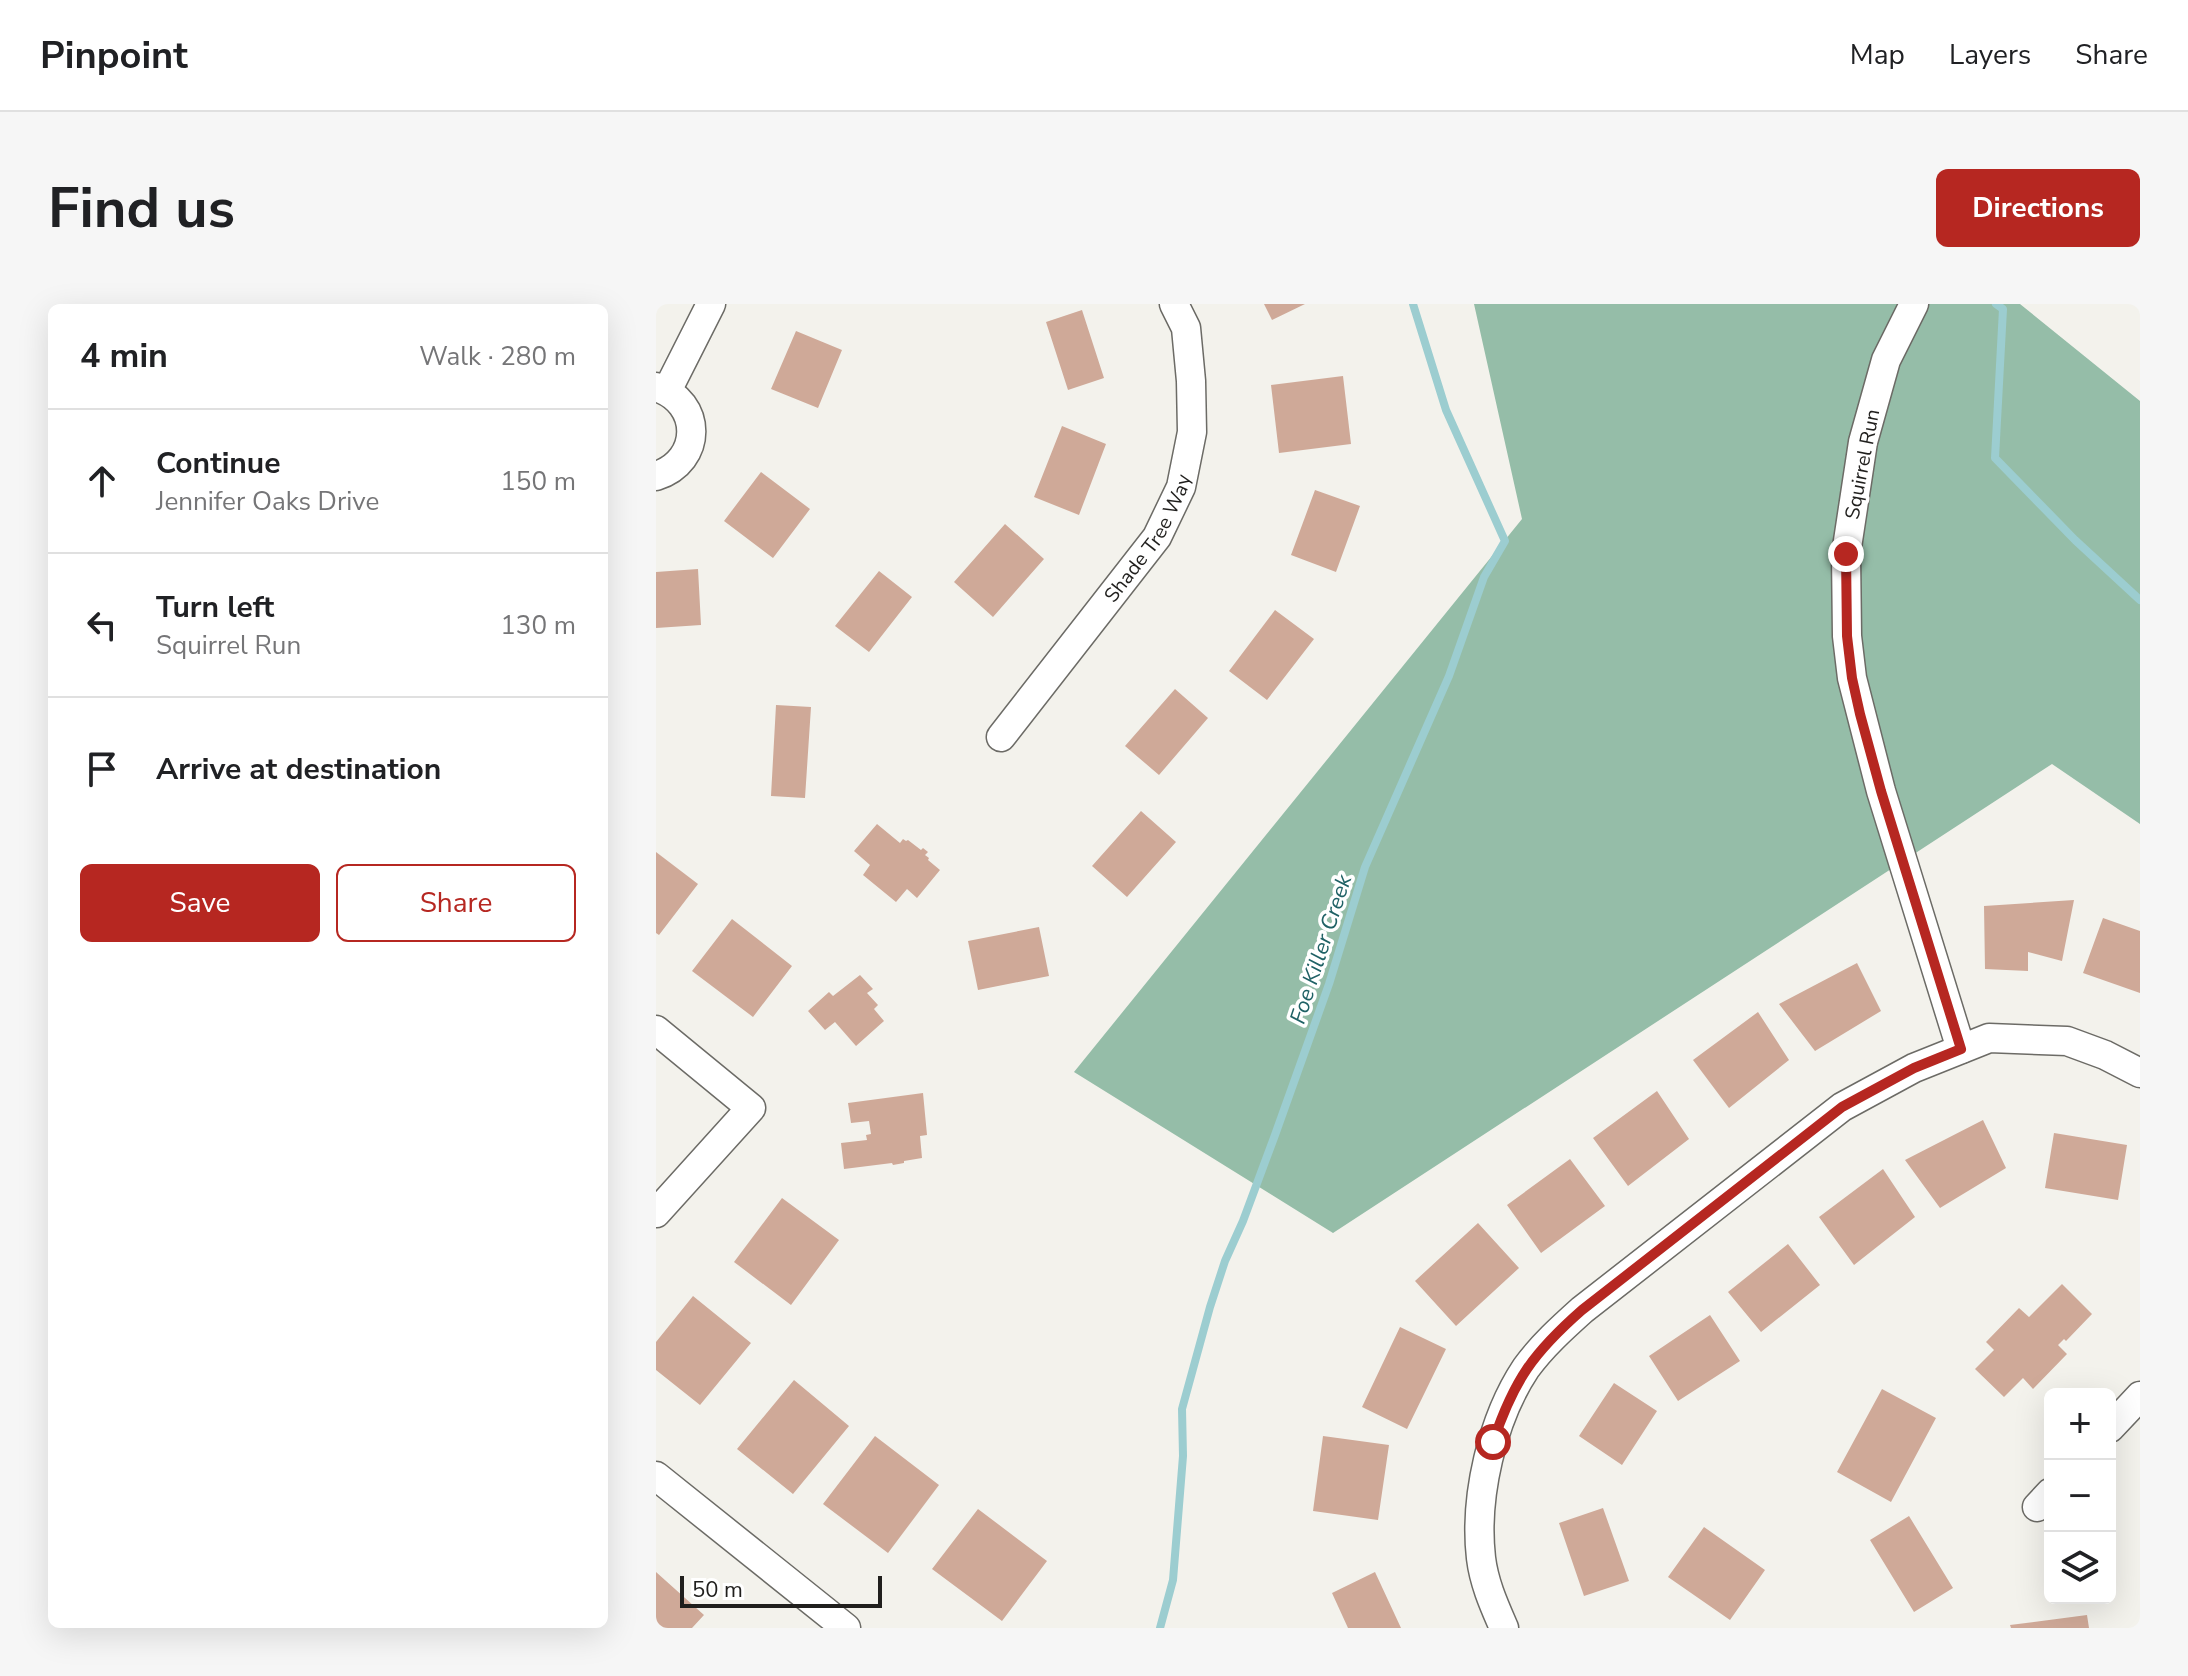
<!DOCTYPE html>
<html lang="en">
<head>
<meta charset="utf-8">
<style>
	:root { --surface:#fff; --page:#f6f6f6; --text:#202124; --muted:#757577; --line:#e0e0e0; --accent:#b62721 }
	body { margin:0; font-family:"Nunito Sans",sans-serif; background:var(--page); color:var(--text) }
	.controls { position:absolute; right:24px; bottom:24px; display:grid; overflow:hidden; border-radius:12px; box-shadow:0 8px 32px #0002 }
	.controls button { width:72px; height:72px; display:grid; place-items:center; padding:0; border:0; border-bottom:2px solid var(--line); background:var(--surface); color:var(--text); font:40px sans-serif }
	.scale { position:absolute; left:24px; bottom:20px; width:202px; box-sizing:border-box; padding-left:8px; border:4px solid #201f1d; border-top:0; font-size:22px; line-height:28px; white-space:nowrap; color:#201f1d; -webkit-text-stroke:6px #fff; paint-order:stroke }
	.stop { position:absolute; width:24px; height:24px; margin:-18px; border:6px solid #b62721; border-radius:50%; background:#fff }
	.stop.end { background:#b62721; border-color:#fff; box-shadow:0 2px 8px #0008 }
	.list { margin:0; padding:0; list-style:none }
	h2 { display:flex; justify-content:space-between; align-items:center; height:104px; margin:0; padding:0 32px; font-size:34px }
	h2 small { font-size:26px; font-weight:400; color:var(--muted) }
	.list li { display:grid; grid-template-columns:52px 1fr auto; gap:24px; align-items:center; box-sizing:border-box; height:144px; padding:0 32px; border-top:2px solid var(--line) }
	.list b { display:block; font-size:30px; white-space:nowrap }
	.list p { margin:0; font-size:26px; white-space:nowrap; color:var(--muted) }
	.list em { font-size:26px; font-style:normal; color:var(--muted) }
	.actions { display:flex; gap:16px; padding:24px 32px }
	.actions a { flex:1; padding:18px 0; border:2px solid var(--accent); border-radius:12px; text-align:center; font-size:28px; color:var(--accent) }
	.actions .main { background:var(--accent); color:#fff }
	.icon { flex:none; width:44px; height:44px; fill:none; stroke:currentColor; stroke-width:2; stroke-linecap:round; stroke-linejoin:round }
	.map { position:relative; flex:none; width:1484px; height:1324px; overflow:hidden; border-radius:12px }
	header { display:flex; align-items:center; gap:48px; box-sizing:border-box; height:112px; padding:0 40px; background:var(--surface); border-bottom:2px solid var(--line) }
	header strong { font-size:38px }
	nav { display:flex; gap:44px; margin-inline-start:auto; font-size:28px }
	.intro { display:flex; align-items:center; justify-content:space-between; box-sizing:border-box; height:192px; padding:0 48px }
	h1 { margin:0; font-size:56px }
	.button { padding:20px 36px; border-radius:12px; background:var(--accent); color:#fff; font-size:28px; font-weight:700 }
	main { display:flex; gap:48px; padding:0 48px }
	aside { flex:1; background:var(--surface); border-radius:12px; box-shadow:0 8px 32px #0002 }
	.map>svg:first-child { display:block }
	.forest { fill:#95bda8 }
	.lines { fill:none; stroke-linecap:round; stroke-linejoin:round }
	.stream { stroke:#9ccdd0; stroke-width:8 }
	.building { fill:#cfa998 }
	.minor-casing { stroke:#6c6b66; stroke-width:31 }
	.minor { stroke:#fff; stroke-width:28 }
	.route { stroke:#b62721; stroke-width:10 }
	.labels { text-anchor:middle; stroke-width:7; stroke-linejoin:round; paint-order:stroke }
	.street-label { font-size:20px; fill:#201f1d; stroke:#fff }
	.water-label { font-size:22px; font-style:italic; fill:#1f6165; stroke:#fff }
</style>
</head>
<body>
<header>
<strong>Pinpoint</strong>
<nav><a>Map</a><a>Layers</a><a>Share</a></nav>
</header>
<div class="intro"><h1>Find us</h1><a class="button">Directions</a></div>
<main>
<aside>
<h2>4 min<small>Walk · 280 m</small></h2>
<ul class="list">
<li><svg class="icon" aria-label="ahead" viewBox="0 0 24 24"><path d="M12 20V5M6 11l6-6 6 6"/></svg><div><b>Continue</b><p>Jennifer Oaks Drive</p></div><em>150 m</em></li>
<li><svg class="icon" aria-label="left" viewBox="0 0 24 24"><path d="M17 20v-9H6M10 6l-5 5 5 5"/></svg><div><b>Turn left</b><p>Squirrel Run</p></div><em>130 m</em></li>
<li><svg class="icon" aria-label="arrive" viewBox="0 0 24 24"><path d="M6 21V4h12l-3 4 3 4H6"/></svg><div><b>Arrive at destination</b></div></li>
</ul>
<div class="actions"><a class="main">Save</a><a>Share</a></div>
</aside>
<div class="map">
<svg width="1484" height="1324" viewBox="0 0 1484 1324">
	<rect width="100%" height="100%" fill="#f3f2ec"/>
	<path class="forest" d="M 818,0 L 1364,0 L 1484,97 L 1484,520 L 1396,460 L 677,929 L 418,768 L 866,215 Z"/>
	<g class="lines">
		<path class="stream" d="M 1340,0 L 1347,5 L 1339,154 L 1419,236 L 1484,296
			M 504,1324 L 517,1276 L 527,1152 L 526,1105 L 554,1003 L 569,957 L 587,917 L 619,831 L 673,680 L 709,563 L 793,372 L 828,273 L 849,237 L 790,106 L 757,0"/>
	</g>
	<path class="building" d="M 608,0 L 649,0 L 616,16 Z
		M 426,6 L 448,74 L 412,86 L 390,18 Z
		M 140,27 L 186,46 L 162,104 L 115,85 Z
		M 687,72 L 695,140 L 623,149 L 615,81 Z
		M 406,122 L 450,140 L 423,211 L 378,193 Z
		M 105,168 L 154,205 L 117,254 L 68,217 Z
		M 659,186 L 704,202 L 680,268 L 635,251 Z
		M 349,220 L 388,255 L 337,313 L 298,278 Z
		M 42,265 L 45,321 L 0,324 L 0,268 Z
		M 223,267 L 256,293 L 213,348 L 179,322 Z
		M 619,306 L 658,335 L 611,396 L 573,367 Z
		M 519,385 L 552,414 L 503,471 L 469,442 Z
		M 120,401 L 155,403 L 149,494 L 115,492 Z
		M 485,507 L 520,538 L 471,593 L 436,562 Z
		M 221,520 L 244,539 L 247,535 L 250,537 L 252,536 L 265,546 L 267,544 L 272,548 L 269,551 L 273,554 L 272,556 L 284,566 L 261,594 L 251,585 L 240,598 L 207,571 L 214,561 L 198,547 Z
		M 0,548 L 42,580 L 3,631 L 0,629 Z
		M 1418,596 L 1406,657 L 1372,648 L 1372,667 L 1329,665 L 1328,602 Z
		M 1447,614 L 1484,627 L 1484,689 L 1427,669 Z
		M 76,615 L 136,662 L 97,713 L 36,667 Z
		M 383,623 L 393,672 L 322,686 L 312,637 Z
		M 1201,659 L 1225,707 L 1159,747 L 1123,700 Z
		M 204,671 L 217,685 L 211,689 L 222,701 L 218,705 L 228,717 L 200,742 L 179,718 L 169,726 L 152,707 L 173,688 L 177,692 Z
		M 1102,708 L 1133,756 L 1073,804 L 1037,756 Z
		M 1001,787 L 1033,835 L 972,882 L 937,834 Z
		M 267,789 L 271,831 L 264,832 L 266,854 L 248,857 L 248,859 L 237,861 L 236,859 L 188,865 L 185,839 L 211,836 L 210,831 L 215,830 L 213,817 L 195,819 L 192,799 Z
		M 1327,816 L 1350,864 L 1284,904 L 1249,856 Z
		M 1398,829 L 1471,841 L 1462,896 L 1389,884 Z
		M 914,855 L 949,902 L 885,949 L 851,901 Z
		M 1227,865 L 1259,913 L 1198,961 L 1163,913 Z
		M 126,894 L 183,936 L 135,1001 L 78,958 Z
		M 822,919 L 863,964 L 800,1022 L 759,977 Z
		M 1132,940 L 1164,981 L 1105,1028 L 1072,988 Z
		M 1406,980 L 1436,1010 L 1410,1037 L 1408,1035 L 1402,1041 L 1411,1050 L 1377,1085 L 1367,1074 L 1348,1093 L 1319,1065 L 1338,1046 L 1330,1038 L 1363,1004 L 1373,1013 Z
		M 37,992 L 95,1039 L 44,1101 L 0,1066 L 0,1038 Z
		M 1054,1011 L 1084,1057 L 1022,1097 L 993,1052 Z
		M 744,1023 L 790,1045 L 751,1125 L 706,1103 Z
		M 138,1076 L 193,1122 L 137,1190 L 81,1145 Z
		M 958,1079 L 1001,1107 L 966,1161 L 923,1132 Z
		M 1226,1085 L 1280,1114 L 1235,1198 L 1181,1168 Z
		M 219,1132 L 283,1181 L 232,1249 L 167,1200 Z
		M 667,1132 L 733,1141 L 722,1216 L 657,1207 Z
		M 947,1204 L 973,1277 L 928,1292 L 903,1219 Z
		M 322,1205 L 391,1257 L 346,1317 L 276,1265 Z
		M 1253,1212 L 1297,1284 L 1258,1308 L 1214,1236 Z
		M 1048,1223 L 1109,1266 L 1074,1316 L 1012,1273 Z
		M 0,1268 L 48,1311 L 36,1324 L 0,1324 Z
		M 719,1268 L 745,1324 L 692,1324 L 676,1289 Z
		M 1431,1311 L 1433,1324 L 1355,1324 L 1354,1321 Z"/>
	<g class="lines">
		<g class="minor-casing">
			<g id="minor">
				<path d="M 1258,0 L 1230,56 L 1207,138 L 1190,250 L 1191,332 L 1196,374 L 1225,487 L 1305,745"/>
				<path d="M 0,83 C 47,98 47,157 0,172"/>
				<path d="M 11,87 L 55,0"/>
				<path id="s1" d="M 345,433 L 501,233 L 525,183 L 536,128 L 535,77 L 530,24 L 518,0"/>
				<path d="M 0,726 L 95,804 L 0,909"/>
				<path d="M 1454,1124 L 1484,1092"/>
				<path d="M 0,1172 L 190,1324"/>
				<path d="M 1381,1203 L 1394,1189"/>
				<path d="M 848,1324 C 838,1301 828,1279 825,1254 C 818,1193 836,1115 870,1064 C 886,1042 906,1024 926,1006 L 1186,803 L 1258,764 L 1333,734 L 1411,737 L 1449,751 L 1484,769"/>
			</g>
		</g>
		<use href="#minor" class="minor"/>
	</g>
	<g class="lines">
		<path class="route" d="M 837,1138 C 858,1076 877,1049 926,1006 L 1186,803 L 1258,764 L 1305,745 L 1225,487 L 1204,410 L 1196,374 L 1191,332 L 1190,250"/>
	</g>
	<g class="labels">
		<g class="street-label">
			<text transform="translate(1206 160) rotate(-79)" y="7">Squirrel Run</text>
			<text dy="7" stroke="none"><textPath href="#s1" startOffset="248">Shade Tree Way</textPath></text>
		</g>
		<g class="water-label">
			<text transform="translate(664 645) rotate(-72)" y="8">Foe Killer Creek</text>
		</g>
	</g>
</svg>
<div class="controls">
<button>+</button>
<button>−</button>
<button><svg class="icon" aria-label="layers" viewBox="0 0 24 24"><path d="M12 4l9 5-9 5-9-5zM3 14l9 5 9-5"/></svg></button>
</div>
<div class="scale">50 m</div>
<div class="stop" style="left:837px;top:1138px"></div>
<div class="stop end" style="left:1190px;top:250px"></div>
</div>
</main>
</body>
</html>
